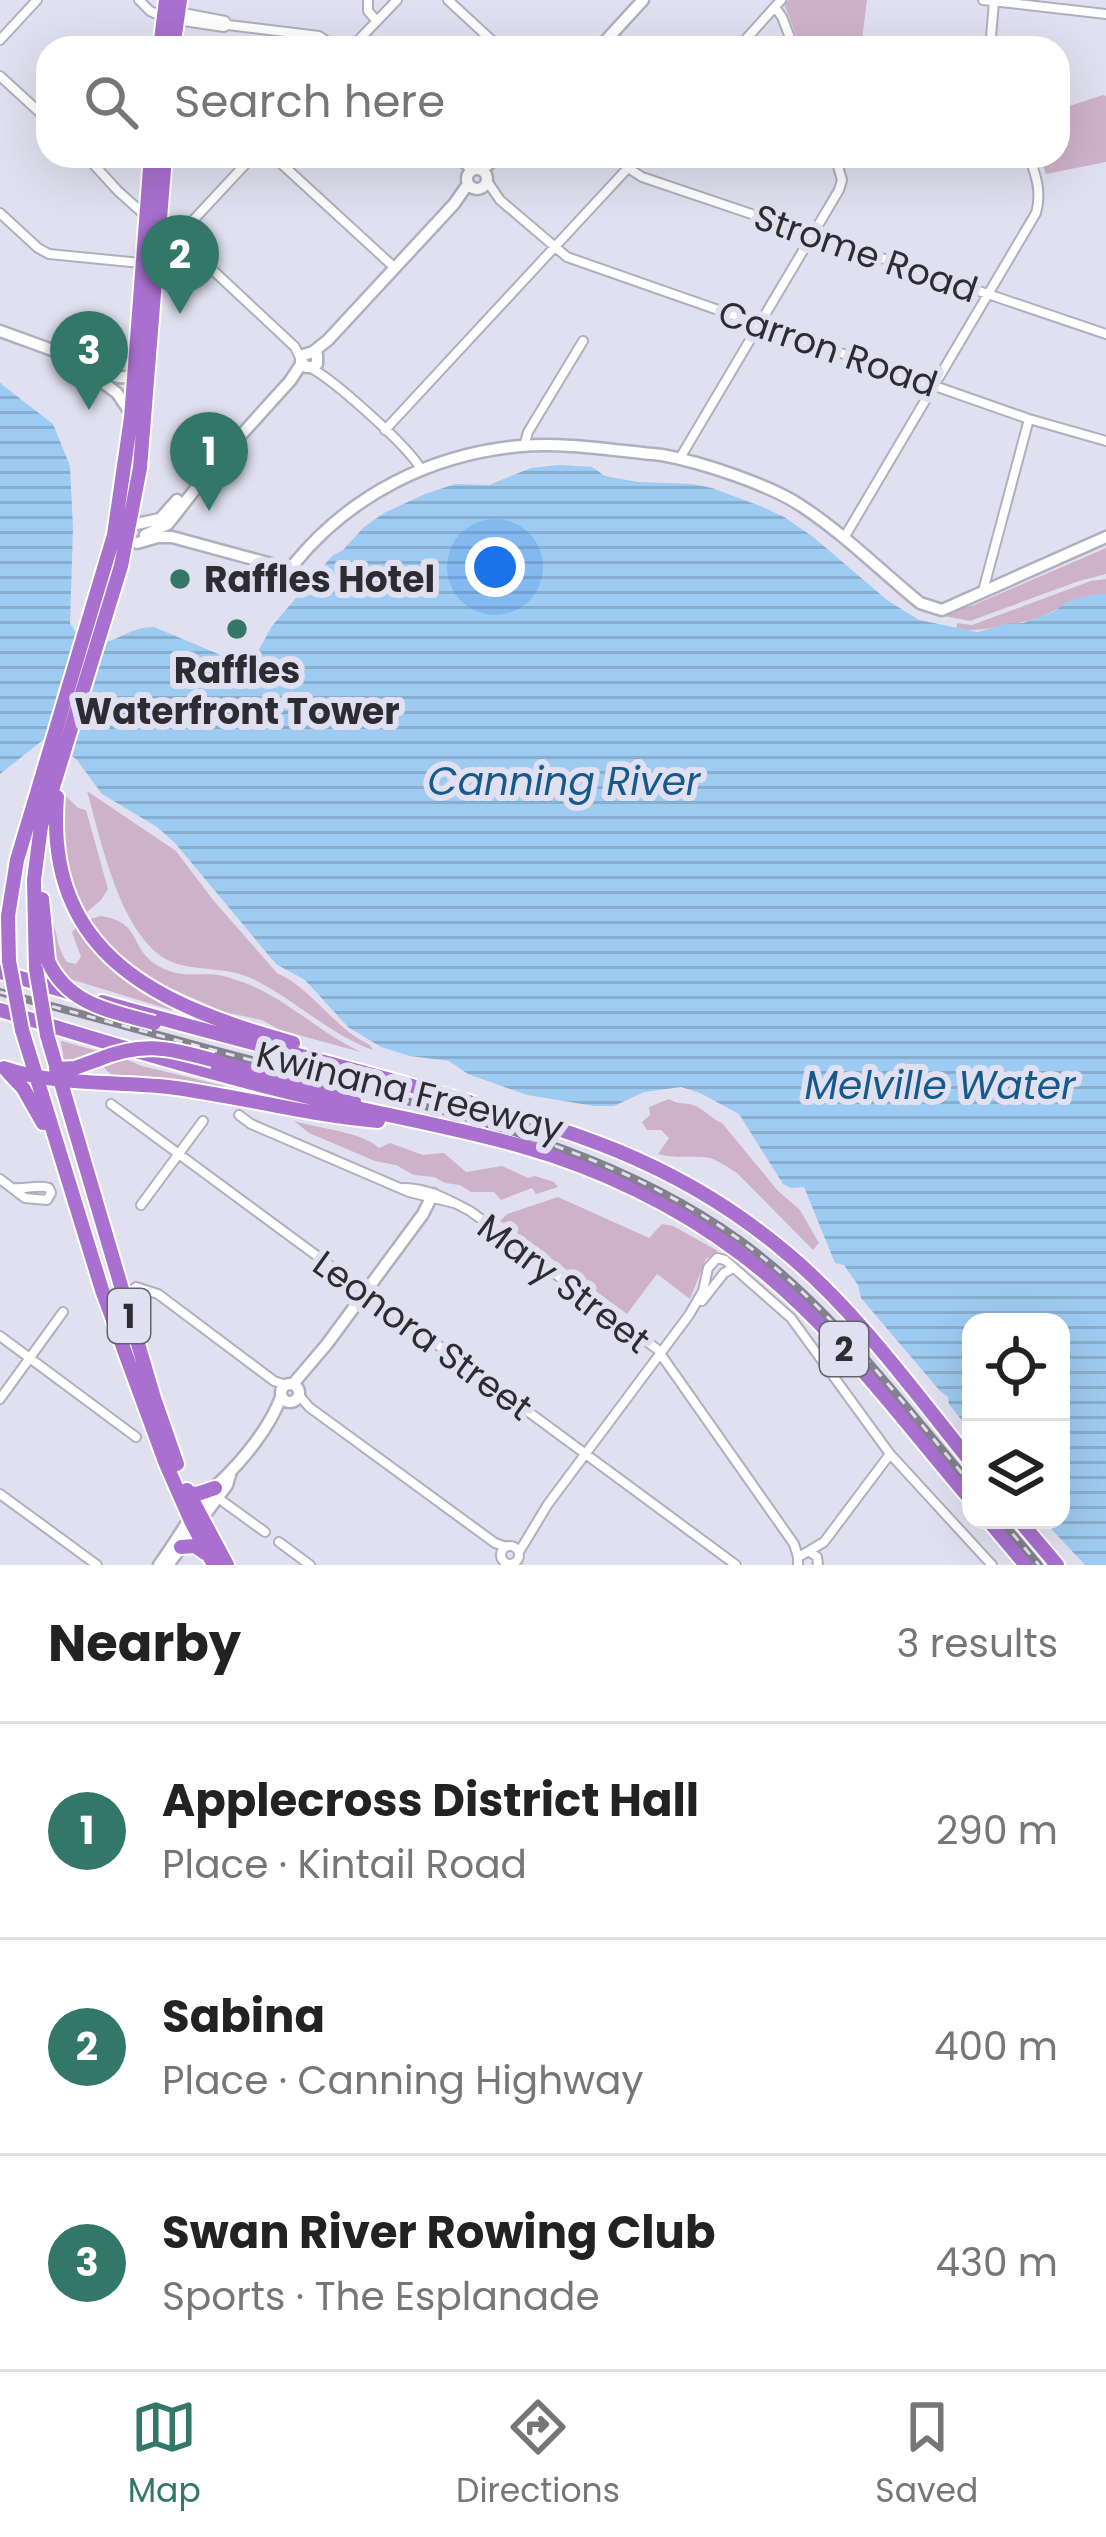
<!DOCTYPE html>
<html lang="en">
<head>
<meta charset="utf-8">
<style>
	:root { --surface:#fff; --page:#f2f2f2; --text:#222; --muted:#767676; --line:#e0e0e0; --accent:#337769 }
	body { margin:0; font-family:Poppins,sans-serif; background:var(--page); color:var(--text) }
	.controls { position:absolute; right:36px; bottom:36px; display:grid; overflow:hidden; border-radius:24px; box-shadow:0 12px 48px #0002 }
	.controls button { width:108px; height:108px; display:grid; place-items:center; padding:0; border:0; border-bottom:3px solid var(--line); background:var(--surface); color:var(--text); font:60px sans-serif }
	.you { position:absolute; left:495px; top:567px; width:42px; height:42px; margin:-30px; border:9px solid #fff; border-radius:50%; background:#1a73e8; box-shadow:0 0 0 18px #1a73e833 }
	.badge { display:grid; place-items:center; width:78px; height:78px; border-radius:50%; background:var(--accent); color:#fff; font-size:39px; font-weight:700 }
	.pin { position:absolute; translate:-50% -99px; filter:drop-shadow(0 3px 6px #0008) }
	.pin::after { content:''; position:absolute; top:63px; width:42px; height:36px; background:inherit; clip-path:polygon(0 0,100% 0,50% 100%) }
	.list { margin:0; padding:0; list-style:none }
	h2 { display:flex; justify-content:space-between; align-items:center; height:156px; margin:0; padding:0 48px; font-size:51px }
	h2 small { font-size:39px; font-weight:400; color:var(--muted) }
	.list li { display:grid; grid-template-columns:78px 1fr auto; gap:36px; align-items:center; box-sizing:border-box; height:216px; padding:0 48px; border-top:3px solid var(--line) }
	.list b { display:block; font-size:45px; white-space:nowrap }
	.list p { margin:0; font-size:39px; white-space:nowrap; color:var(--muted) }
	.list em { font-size:39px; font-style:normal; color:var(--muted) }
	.icon { flex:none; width:66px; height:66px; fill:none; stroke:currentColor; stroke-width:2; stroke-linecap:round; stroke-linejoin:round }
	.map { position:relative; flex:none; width:1106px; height:1565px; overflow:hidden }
	.search { position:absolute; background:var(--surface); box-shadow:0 12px 48px #0002; left:36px; right:36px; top:36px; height:132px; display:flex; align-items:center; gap:30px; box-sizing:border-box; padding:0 42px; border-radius:36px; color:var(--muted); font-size:45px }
	.sheet { height:804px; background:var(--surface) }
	nav { display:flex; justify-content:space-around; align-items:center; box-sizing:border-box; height:168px; border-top:3px solid var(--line); background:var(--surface); font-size:33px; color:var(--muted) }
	nav a { display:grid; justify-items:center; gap:6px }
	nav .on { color:var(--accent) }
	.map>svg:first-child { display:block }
	.green { fill:#ceb2c9 }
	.water { fill:url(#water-rules) }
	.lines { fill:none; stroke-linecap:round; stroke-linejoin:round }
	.street-casing { stroke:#b0afbf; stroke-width:12 }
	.secondary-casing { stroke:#b0afbf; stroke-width:15 }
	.highway-casing { stroke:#fff; stroke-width:18 }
	.street { stroke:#fff; stroke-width:8 }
	.secondary { stroke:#fff; stroke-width:10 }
	.highway { stroke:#a970cf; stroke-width:14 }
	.rail-casing { stroke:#82818c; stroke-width:8 }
	.rail { stroke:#e1e0f0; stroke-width:3; stroke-dasharray:9; stroke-linecap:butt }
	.highway-bridge-casing { stroke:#fff; stroke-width:18; stroke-linecap:butt }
	.highway-bridge { stroke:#a970cf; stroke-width:14 }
	.poi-dot { fill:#337769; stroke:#e1e0f0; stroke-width:4.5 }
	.labels { text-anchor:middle; stroke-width:12; stroke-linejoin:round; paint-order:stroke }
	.shield { fill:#e1e0f0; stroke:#62626b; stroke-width:3 }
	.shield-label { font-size:33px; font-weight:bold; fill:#2c2c32 }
	.street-label { font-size:36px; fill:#2c2c32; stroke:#e1e0f0 }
	.poi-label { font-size:36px; font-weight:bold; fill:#2c2c32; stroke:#e1e0f0; text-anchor:start }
	.water-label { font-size:39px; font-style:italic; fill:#155a8a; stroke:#e1e0f0 }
</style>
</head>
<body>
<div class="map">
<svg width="1106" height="1565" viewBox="0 0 1106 1565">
	<defs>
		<pattern id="water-rules" width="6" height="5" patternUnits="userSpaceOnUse" patternTransform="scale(3)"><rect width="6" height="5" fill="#9ecbf1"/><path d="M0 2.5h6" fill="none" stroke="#88aecf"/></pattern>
	</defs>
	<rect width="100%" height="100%" fill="#e1e0f0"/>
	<path class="green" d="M 788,0 L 867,0 L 861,48 L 801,48 L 784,4 Z
		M 1058,95 L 1063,108 L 1103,95 L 1106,96 L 1106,162 L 1046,174 L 1040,156 L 1058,156 Z
		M 1106,548 L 1106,574 L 1079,581 L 970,621 L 933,614 L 974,605 Z
		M 1106,579 L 1106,594 C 1071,595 1055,616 1023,622 C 1000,628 979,630 956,631 L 957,623 L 972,625 L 1091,581 Z
		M 87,791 L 176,851 L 213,900 L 277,973 C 314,990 332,1027 370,1045 L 373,1050 C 327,1033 296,1000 253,979 C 226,966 198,972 172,962 C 121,941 101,840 87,791 Z
		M 65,795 L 78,808 L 86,810 L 108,889 L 101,900 L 87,912 C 64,880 60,833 65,795 Z
		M 49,916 C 60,933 54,943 67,962 L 76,964 L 81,957 L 72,932 L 78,926 C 106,966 135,982 177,1006 L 171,1010 L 67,978 C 49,965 52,936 49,916 Z
		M 101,916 C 144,923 127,948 160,967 C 186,980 199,971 223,976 C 232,978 242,982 250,985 C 287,1000 322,1034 361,1052 L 280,1030 L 262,1020 L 224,1012 L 168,987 L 130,967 L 92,928 L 90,919 Z
		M 61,1041 L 123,1058 L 142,1066 L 224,1086 L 227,1091 L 161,1080 L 113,1076 L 101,1065 L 68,1065 L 64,1061 Z
		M 669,1099 C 678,1105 683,1102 693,1105 C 705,1109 711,1119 722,1123 L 778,1191 L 800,1210 L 819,1243 L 813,1250 L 737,1173 C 729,1168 719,1161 710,1158 C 693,1155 675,1159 658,1154 L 669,1138 L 661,1130 L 647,1130 L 642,1122 L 650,1115 L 649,1107 Z
		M 294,1121 C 317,1128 363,1132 379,1148 L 390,1143 L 423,1155 L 444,1153 L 466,1172 L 502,1166 L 528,1178 L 535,1176 L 554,1182 L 558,1187 L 536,1194 L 532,1188 L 501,1200 L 494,1192 L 471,1192 L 460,1185 L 445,1183 L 434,1177 L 414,1175 L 396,1165 L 375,1161 L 309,1133 Z
		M 558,1197 L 649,1238 L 662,1224 L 673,1226 L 718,1251 L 706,1259 L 690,1299 L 657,1274 L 627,1314 L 500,1221 L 507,1214 Z"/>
	<path class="water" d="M 0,383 L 53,424 L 70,466 L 73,529 L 70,623 L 83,644 C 114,648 125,627 154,627 L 223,656 L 245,661 L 256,655 L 272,626 L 332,556 L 343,550 L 364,527 L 384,513 L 425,494 L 455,484 L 489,485 L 531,468 L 559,465 L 592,467 L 605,476 L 638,482 L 692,484 L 712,488 L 765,508 L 784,517 L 812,536 L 887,600 L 919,620 L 978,632 L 1006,624 L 1023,623 L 1053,612 L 1069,601 L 1094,594 L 1106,594 L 1106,1565 L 1085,1565 L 1043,1520 L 1061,1520 L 1061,1322 L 971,1322 L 971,1432 L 949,1404 L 948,1397 L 940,1391 L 861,1298 L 858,1285 L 844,1265 L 835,1263 L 804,1187 L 791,1188 L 783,1184 L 739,1114 L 700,1093 L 681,1087 L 644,1092 L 614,1106 L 594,1106 L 527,1095 L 468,1074 L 449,1061 L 410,1056 L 381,1047 L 348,1027 L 305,980 L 276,964 L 175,843 L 157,827 L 102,794 L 77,760 L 48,736 L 0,774 Z"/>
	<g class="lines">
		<g class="street-casing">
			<path id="street" d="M 139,0 L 150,11 L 163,17
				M 368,0 L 368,11 L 377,21
				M 448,0 L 500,48
				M 983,0 L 1106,14
				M 775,7 L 782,17 L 794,48
				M 178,12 L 225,21 L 228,25 L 319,36 L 337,48
				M 177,20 L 224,27 L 228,25
				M 0,40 L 37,0
				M 351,48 L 397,0
				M 738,48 L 781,0
				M 990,48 L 994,2
				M 0,76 L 48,120
				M 86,156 L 118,191 L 147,217
				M 253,156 L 185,229 L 182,239 L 186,245 L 295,347 L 301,360
				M 273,156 L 395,268
				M 452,156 L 473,170
				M 628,168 L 642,177 L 1106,334
				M 487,181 L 500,200 L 567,257 L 1029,419 L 1106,441
				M 0,213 L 38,248 L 49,254 L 141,263
				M 311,368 C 335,381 407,445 421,469
				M 385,430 L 639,156
				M 524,446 L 528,432 L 583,341
				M 680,458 L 839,190 L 842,180 L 835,156
				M 844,538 L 1036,213 C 1042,192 1036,176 1029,156
				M 983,591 L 1029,419
				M 111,1104 L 736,1565
				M 239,1115 L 251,1124 L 409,1192 L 454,1203
				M 0,1179 L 25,1198 L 47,1200 L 51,1193 L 49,1188 C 38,1184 24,1190 12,1188
				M 404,1188 C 428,1188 449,1200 470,1211 L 657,1349 L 794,1544 L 798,1557
				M 141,1205 L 203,1121
				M 124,1296 L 136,1287 L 158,1294 L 274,1381 L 286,1385
				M 702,1301 L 724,1273 L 733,1268
				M 0,1336 L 136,1437
				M 299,1395 L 309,1407 L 495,1543 L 506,1547
				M 0,1399 L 63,1312
				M 0,1494 L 97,1565
				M 218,1498 L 265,1532
				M 279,1542 L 310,1565
				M501 1555a9 9 0 1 1 18 0a9 9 0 1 1-18 0Z
				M 809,1551 L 824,1542 L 890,1454
				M 519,1552 L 548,1504 L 689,1315 L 703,1291 L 708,1268 L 717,1258 L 725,1260 L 791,1318 L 890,1454 L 992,1565
				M 798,1565 L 798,1557 L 809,1551 L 817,1557 L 818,1565"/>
		</g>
		<g class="secondary-casing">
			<path id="secondary" d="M 599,48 L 643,0
				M467 179a10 10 0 1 1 20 0a10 10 0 1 1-20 0Z
				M 481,170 L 499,156
				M 0,331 L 66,355 C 93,357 111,387 135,374
				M 313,352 L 317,355 L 317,364 L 313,367 L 306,367 L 301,361 L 303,355 L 313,352 L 328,340 L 454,204 L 468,184
				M 66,355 L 117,393 L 130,412
				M 127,526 L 160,519 L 177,500
				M 145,535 L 168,524 L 214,465 L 290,381 L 302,363
				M 137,543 L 158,537 L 172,537 L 286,568 L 294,564 C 351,494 432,454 521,446 C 567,442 616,451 662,455 C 701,462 771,485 803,507 C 845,535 881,571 920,603 L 942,610 L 1106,537
				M281 1393a9 9 0 1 1 18 0a9 9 0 1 1-18 0Z
				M 293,1384 L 327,1344 L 423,1214 L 433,1194
				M 159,1565 C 177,1540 199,1500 221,1481 C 244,1459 270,1427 281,1397
				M 168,1565 L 227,1485 L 230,1475"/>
		</g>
		<g class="highway-casing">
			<path id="highway" d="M 160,48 L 166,0
				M 173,48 L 180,0
				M 57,797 C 44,956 160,1006 293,1043
				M 42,899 L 48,961
				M 9,961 L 8,916 L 17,860 L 114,535 L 131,418 L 151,156
				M 36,969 L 34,880 L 41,826 L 121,566 L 140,468 L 165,156
				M 0,972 L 75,994
				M 102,1002 C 207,1032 314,1058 419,1088 C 558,1127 669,1155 783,1250 C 856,1310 912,1389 971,1462
				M 0,1010 C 102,1042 204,1072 308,1097 C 378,1114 451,1126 521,1146 C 599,1168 677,1205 741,1254 C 832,1322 898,1415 971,1500
				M 22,1030 L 102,1290 L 166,1464 L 191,1521 L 214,1565
				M 47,1035 L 154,1398 L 177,1464
				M 213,1060 L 335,1092 L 354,1101
				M 4,1068 C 55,1086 115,1081 168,1087 C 239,1096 307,1115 378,1121
				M 56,1069 L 75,1068 L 97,1060
				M 8,1072 L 23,1088 L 43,1123
				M 187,1490 L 227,1565
				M 189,1493 L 197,1494 L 215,1488
				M 988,1520 L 1026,1565
				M 1019,1520 L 1057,1565
				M 181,1547 L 195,1546 L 205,1553"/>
		</g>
		<use href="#street" class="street"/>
		<use href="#secondary" class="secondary"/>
		<use href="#highway" class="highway"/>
		<g class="rail-casing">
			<path id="rail" d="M 0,992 C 112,1023 223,1053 335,1082 C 479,1121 615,1151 740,1240 C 831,1306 899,1399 971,1484
				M 1001,1520 L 1039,1565"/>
		</g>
		<use href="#rail" class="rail"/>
		<g class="highway-bridge-casing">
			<path id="highway-bridge" d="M 9,961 L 22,1030
				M 48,961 C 68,1005 111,1011 154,1023
				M 36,969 L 47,1035
				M 97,1060 C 143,1041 167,1048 213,1060"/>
		</g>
		<use href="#highway-bridge" class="highway-bridge"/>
	</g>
	<g class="poi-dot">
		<circle cx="180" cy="579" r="12"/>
		<circle cx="237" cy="629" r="12"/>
	</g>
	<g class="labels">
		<g class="shield">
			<rect x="108" y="1289" width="42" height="54" rx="9"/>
			<rect x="820" y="1322" width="48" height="54" rx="9"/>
		</g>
		<g class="shield-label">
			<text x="129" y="1328">1</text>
			<text x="844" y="1361">2</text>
		</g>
		<g class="street-label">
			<text transform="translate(866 253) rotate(19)" y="13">Strome Road</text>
			<text transform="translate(828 348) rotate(19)" y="13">Carron Road</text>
			<text transform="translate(410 1091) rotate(14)" y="13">Kwinana Freeway</text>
			<text transform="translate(564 1283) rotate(37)" y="13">Mary Street</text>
			<text transform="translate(423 1335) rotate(36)" y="13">Leonora Street</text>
		</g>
		<g class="poi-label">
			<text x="204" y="592">Raffles Hotel</text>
			<text x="237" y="683" text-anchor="middle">Raffles<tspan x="237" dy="41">Waterfront Tower</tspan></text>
		</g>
		<g class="water-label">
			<text x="564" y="795">Canning River</text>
			<text x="940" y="1099">Melville Water</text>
		</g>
	</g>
</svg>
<div class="controls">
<button><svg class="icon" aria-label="locate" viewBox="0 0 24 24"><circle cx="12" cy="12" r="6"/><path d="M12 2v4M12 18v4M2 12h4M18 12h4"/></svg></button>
<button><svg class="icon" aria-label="layers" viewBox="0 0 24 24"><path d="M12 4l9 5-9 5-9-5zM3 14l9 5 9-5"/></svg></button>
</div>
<div class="you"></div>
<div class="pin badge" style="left:209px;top:511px">1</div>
<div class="pin badge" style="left:180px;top:314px">2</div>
<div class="pin badge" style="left:89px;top:410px">3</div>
<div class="search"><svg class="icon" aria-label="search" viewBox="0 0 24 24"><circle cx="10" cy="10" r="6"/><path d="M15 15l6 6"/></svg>Search here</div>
</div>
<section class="sheet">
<h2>Nearby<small>3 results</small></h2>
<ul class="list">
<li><span class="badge">1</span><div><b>Applecross District Hall</b><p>Place · Kintail Road</p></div><em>290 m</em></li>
<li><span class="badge">2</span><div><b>Sabina</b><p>Place · Canning Highway</p></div><em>400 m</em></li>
<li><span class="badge">3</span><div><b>Swan River Rowing Club</b><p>Sports · The Esplanade</p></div><em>430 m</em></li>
</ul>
</section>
<nav>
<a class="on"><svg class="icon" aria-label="map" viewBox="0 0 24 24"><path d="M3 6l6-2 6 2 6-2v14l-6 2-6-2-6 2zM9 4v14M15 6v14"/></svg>Map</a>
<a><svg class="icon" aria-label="directions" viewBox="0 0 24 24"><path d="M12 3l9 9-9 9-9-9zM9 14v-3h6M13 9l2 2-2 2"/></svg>Directions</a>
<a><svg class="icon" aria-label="saved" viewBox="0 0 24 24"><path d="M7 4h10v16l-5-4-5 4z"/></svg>Saved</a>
</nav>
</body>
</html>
